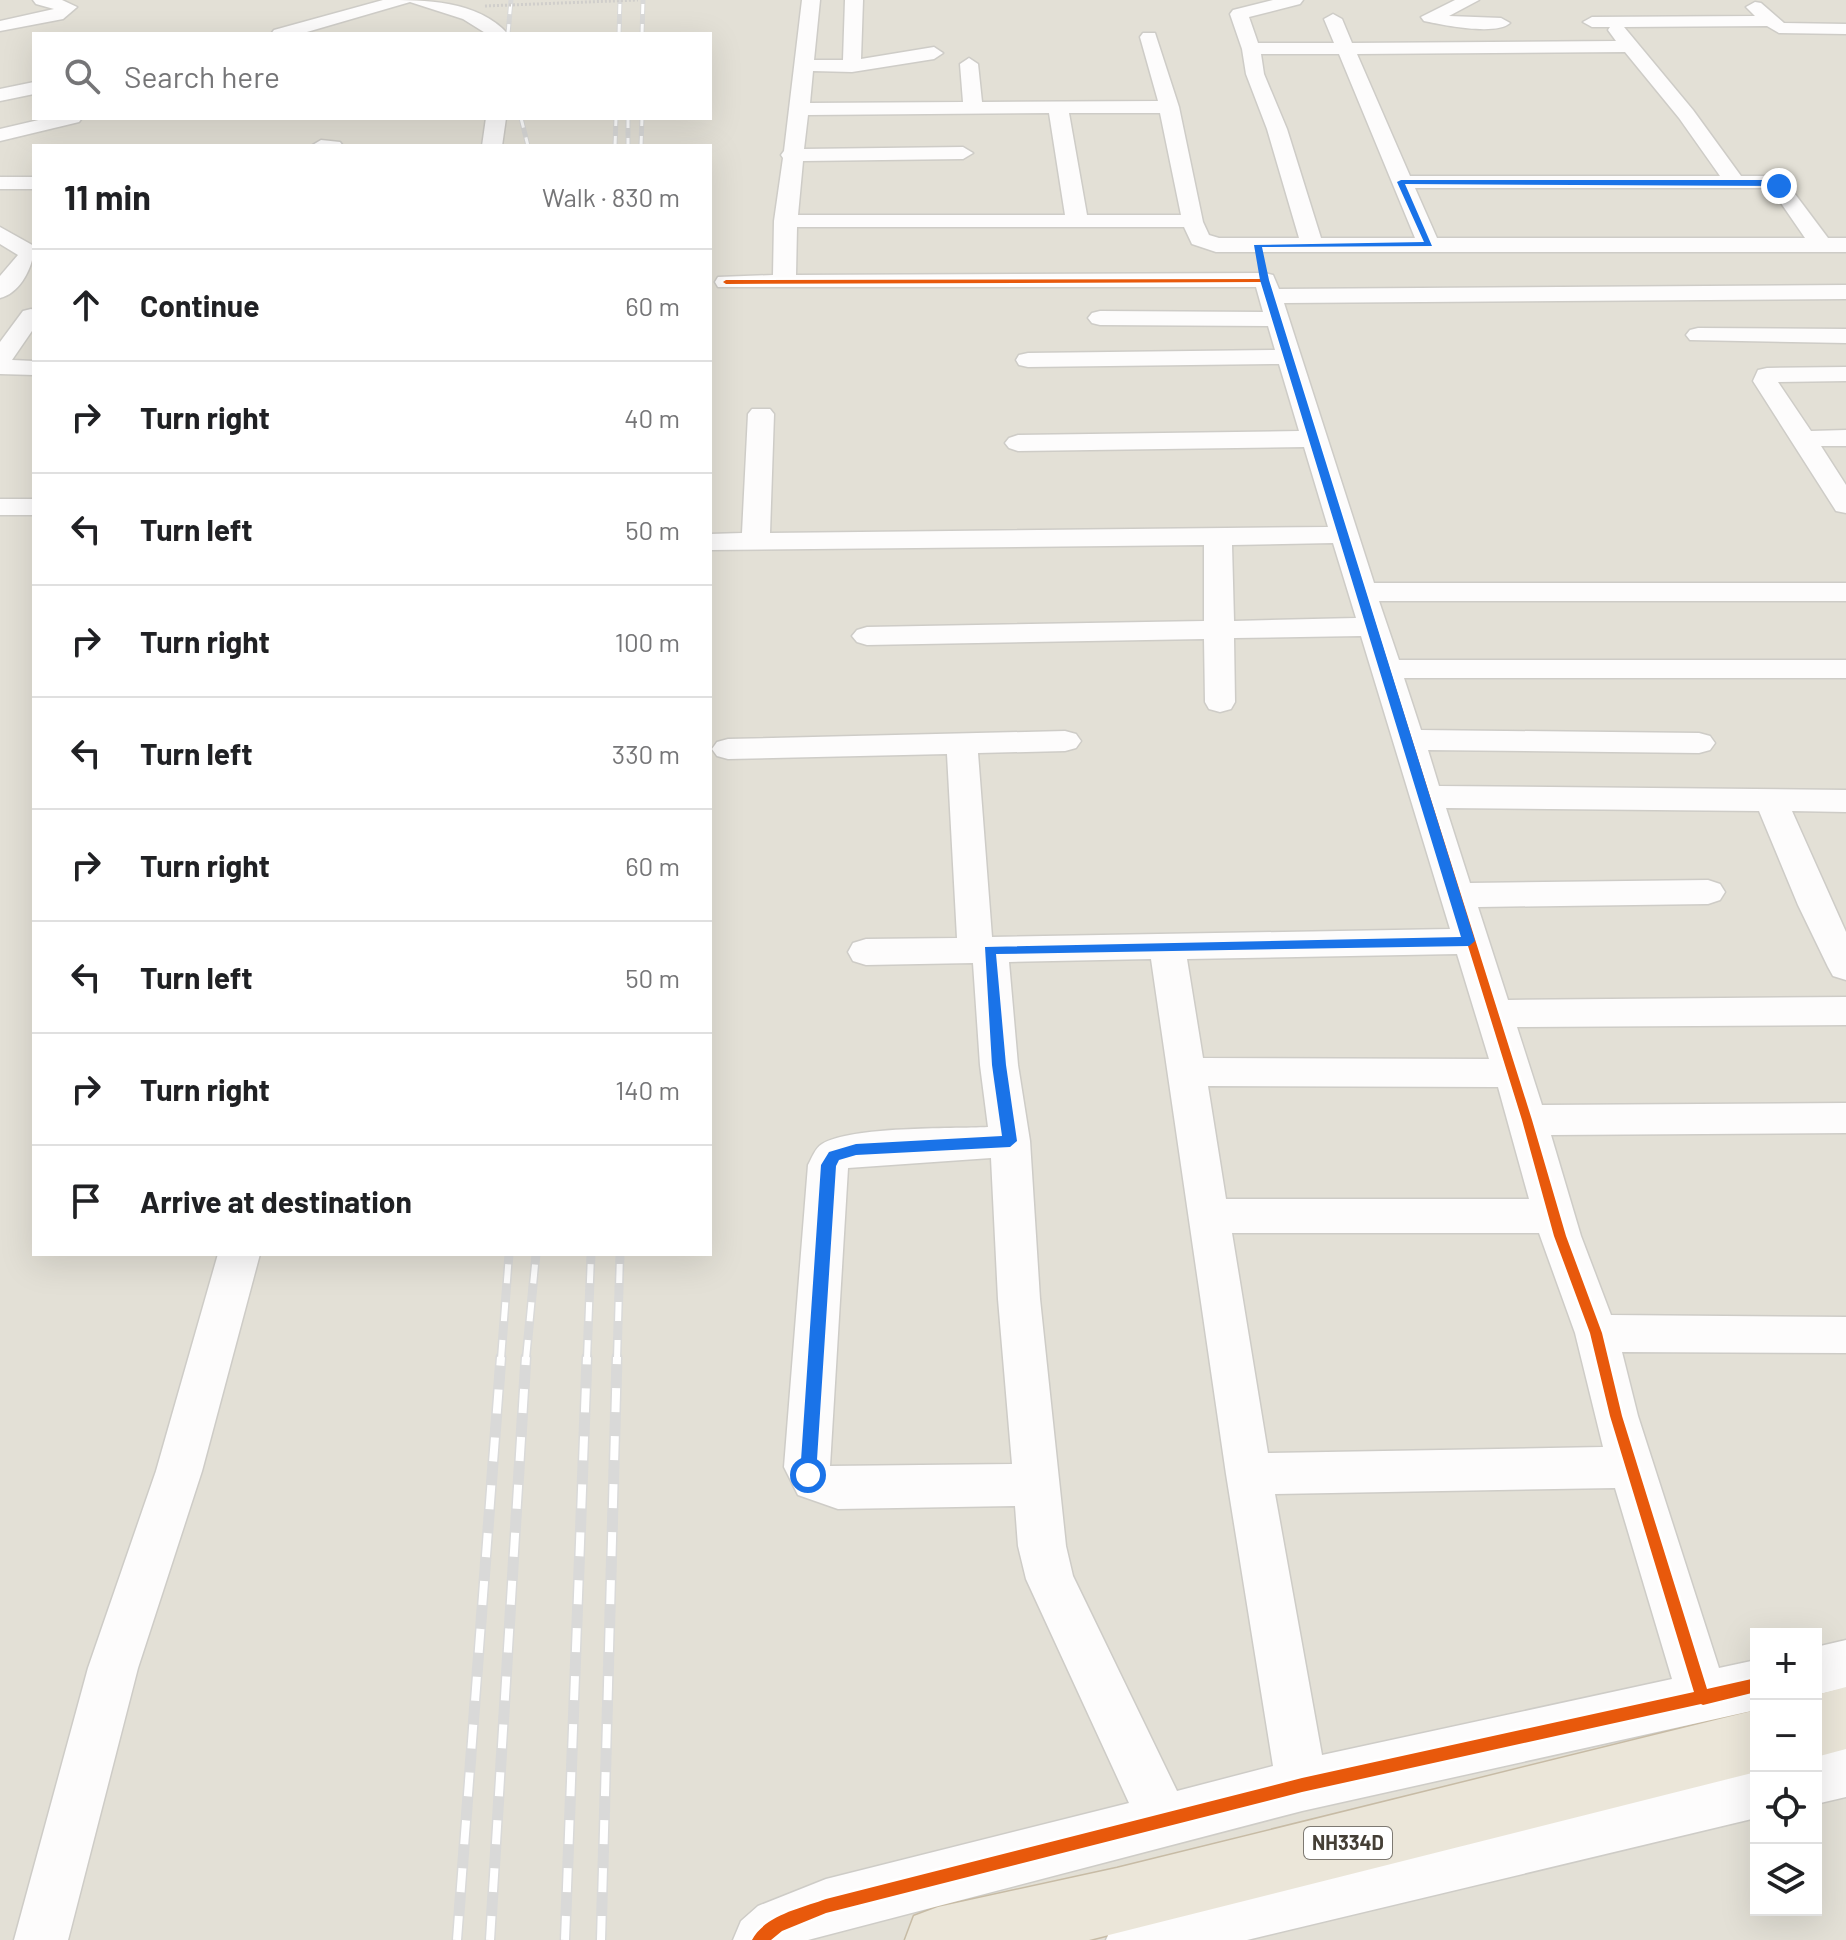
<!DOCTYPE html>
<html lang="en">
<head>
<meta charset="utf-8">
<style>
	:root { --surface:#fff; --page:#f6f6f6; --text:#202124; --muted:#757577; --line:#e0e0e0 }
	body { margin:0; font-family:Barlow,sans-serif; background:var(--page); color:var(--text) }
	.controls { position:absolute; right:24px; bottom:24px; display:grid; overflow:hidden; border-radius:0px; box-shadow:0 8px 32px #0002 }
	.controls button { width:72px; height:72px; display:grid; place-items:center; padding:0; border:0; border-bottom:2px solid var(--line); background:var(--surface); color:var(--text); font:40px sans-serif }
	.stop { position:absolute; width:24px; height:24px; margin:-18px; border:6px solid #1a73e8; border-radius:50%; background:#fff }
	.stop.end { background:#1a73e8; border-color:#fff; box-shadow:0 2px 8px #0008 }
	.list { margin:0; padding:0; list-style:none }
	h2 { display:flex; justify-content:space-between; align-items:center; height:104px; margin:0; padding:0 32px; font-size:34px }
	h2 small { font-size:26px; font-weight:400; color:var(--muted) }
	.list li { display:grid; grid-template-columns:52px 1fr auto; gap:24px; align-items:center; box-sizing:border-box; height:112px; padding:0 32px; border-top:2px solid var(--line) }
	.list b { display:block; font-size:30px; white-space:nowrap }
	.list em { font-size:26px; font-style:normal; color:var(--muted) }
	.icon { flex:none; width:44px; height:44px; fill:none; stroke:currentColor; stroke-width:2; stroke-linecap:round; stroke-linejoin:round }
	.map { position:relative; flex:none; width:1846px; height:1940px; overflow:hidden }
	.search { position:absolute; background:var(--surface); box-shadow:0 8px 32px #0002; left:32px; top:32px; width:680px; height:88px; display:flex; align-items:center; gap:20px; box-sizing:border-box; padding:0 28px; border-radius:0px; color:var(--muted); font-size:30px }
	.panel { position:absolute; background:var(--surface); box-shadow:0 8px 32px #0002; left:32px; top:144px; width:680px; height:1112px; border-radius:0px }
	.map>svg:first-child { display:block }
	.residential { fill:#e3e0d6; fill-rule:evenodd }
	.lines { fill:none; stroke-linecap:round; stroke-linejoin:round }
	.minor-casing { stroke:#ceccc7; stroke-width:3 }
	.highway-casing { stroke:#c7bba5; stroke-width:3 }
	.minor { fill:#fdfcfc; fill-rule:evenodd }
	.highway { fill:#ebe6d9; fill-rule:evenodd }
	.rail-far2-casing { stroke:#d9d9d8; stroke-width:5 }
	.rail-far1-casing { stroke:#d9d9d8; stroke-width:9 }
	.rail-casing { stroke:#d9d9d8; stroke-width:11 }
	.rail-far2 { stroke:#fff; stroke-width:3; stroke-dasharray:10; stroke-linecap:butt }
	.rail-far1 { stroke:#fff; stroke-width:6; stroke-dasharray:19; stroke-linecap:butt }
	.rail { stroke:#fff; stroke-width:8; stroke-dasharray:24; stroke-linecap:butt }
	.path-bridge { stroke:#d0cecb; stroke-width:3; stroke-dasharray:2 2; stroke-linecap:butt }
	.cycleway-casing { stroke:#fff; stroke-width:5 }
	.cycleway { fill:#e8590c; fill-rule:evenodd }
	.route { fill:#1a73e8 }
	.labels { text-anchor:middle; stroke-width:7; stroke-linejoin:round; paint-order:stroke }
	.shield { fill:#fff; stroke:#7d7972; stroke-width:2 }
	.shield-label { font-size:20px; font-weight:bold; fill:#453f36 }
</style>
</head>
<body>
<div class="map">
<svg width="1846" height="1940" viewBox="0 0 1846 1940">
	<rect width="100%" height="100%" fill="#f0eee9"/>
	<path class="residential" d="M 0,0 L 1846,0 L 1846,1940 L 0,1940 ZM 34,34 L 710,34 L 710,118 L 34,118 ZM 34,146 L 710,146 L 710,1254 L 34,1254 ZM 1756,1634 L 1816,1634 L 1816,1910 L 1756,1910 Z"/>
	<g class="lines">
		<g class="minor-casing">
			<path id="minor" d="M 33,0 L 62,0 L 77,7 L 63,19 L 0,31 L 0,21 L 54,9 L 36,4 Z
				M 383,0 C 425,0 477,0 508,34 L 487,34 L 463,19 L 410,2 L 300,34 L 271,34 L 274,30 Z
				M 802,0 L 820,0 L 814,60 L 843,60 L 845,0 L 863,0 L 861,59 L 934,47 L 943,53 L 934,59 L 852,72 L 813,71 L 810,103 L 963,102 L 960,64 L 969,58 L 978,64 L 982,102 L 1158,101 L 1140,37 L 1143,33 L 1155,33 L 1179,107 L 1203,222 L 1209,235 L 1219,238 L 1299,238 L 1267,129 L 1246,74 L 1242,49 L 1230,14 L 1233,10 L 1273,0 L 1303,0 L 1300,4 L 1249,17 L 1258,43 L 1334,43 L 1324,19 L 1333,14 L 1342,19 L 1352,43 L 1616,41 L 1608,30 L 1610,27 L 1592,27 L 1583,22 L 1592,17 L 1755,16 L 1746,7 L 1755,2 L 1761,3 L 1784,23 L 1846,24 L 1846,34 L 1779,33 L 1767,26 L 1624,27 L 1693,110 L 1741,176 L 1770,176 L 1786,182 L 1828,238 L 1846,238 L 1846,252 L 1216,252 L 1192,244 L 1184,227 L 797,227 L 796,275 L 1265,273 L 1273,275 L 1279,289 L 1846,285 L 1846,299 L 1284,303 L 1374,583 L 1846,583 L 1846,601 L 1379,601 L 1399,660 L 1846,660 L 1846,678 L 1404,678 L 1421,730 L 1699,733 L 1710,736 L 1715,743 L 1710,750 L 1699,753 L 1428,750 L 1439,786 L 1846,790 L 1846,812 L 1792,811 L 1846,932 L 1846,980 L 1833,976 L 1828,967 L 1798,905 L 1759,811 L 1446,808 L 1470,883 L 1708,880 L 1720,884 L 1725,892 L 1720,900 L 1708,904 L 1478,907 L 1508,1000 L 1846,997 L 1846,1025 L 1517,1027 L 1542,1105 L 1846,1103 L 1846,1133 L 1551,1135 L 1581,1236 L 1611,1315 L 1846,1317 L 1846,1353 L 1622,1352 L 1638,1416 L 1719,1668 L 1756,1660 L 1756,1710 L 1302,1811 L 808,1940 L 733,1940 L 741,1921 L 758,1906 L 826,1879 L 1129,1803 L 1026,1579 L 1018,1546 L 1015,1506 L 838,1509 L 798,1495 L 784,1467 L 808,1165 C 812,1158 815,1148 822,1144 C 851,1126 951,1129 988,1127 L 980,1065 L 973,963 L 866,965 L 853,961 L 848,952 L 853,943 L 866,939 L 957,938 L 947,754 L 728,759 L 717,756 L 712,749 L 717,742 L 728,739 L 1065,731 L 1076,734 L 1081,741 L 1076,748 L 1065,751 L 978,753 L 992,937 L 1450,929 L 1361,636 L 1234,638 L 1235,702 L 1231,709 L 1220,712 L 1209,709 L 1205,702 L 1204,639 L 867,645 L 857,642 L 852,636 L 857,630 L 867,627 L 1204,621 L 1204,545 L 710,550 L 710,534 L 742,533 L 748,414 L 752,409 L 770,409 L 774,414 L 770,533 L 1328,527 L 1304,447 L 1018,451 L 1009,448 L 1005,443 L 1009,438 L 1018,435 L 1299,431 L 1279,364 L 1028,367 L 1019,365 L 1016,360 L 1019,355 L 1028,353 L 1275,350 L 1268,326 L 1100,325 L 1092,323 L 1088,318 L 1092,313 L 1100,311 L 1263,312 L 1256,287 L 718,287 L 715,282 L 718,277 L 773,275 L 774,221 L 783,158 L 781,155 L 784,151 ZM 1625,52 L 1679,118 L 1720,176 L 1410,176 L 1357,54 ZM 1261,54 L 1339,54 L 1415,238 L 1321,238 L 1287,129 L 1264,74 ZM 1049,113 L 1065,215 L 798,215 L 803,161 L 963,159 L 973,153 L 963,147 L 804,149 L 808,115 ZM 1069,113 L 1160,113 L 1181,215 L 1087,215 ZM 1415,188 L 1767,188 L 1772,190 L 1805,238 L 1437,238 ZM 1333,543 L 1356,618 L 1234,621 L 1232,545 ZM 1457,954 L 1489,1059 L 1203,1058 L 1187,959 ZM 1151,959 L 1226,1474 L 1273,1766 L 1177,1791 L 1073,1576 L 1066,1546 L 1040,1299 L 1030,1141 L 1018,1065 L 1009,962 ZM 1208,1086 L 1498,1087 L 1529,1199 L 1226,1199 ZM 991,1158 L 998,1299 L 1012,1464 L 830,1466 L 848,1168 ZM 1232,1233 L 1539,1233 L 1575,1333 L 1603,1447 L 1268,1453 ZM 1615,1488 L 1672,1679 L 1322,1755 L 1275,1494 Z
				M 1455,0 L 1479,0 L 1449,16 L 1501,18 L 1510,23 C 1496,36 1443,25 1424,21 L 1421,17 Z
				M 34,82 L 34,94 L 0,101 L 0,89 Z
				M 47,118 L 82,118 L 79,122 L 0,141 L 0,129 Z
				M 486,118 L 506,118 L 502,146 L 482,146 Z
				M 321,140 L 340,142 L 343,146 L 311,146 Z
				M 0,177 L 34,177 L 34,189 L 0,189 Z
				M 0,227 L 34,246 C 34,265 21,293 0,298 L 0,276 L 18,255 L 0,244 Z
				M 31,309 L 34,310 L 34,328 L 12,360 L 34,361 L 34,375 L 0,374 L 0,342 L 23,311 Z
				M 1698,328 L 1846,329 L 1846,343 L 1690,340 L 1686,335 L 1690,330 Z
				M 1846,367 L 1846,381 L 1778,382 L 1811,431 L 1846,430 L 1846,446 L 1821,446 L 1846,485 L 1846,513 L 1836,511 L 1753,381 L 1758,370 L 1767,368 Z
				M 0,499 L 34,499 L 34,515 L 0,515 Z
				M 218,1254 L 260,1254 L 202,1471 L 138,1668 L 68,1940 L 14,1940 L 88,1668 L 156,1471 Z
				M 1846,1640 L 1846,1688 L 1816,1695 L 1816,1647 Z
				M 1846,1745 L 1846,1797 L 1816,1804 L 1816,1752 Z
				M 1756,1766 L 1756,1818 L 1247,1940 L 1106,1940 L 1114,1921 L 1133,1913 Z"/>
		</g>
		<g class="highway-casing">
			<path id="highway" d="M 1846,1687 L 1846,1749 L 1816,1757 L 1816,1695 Z
				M 1756,1710 L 1756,1772 L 1089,1940 L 905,1940 L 914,1916 L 938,1907 L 1117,1868 Z"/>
		</g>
		<use href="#minor" class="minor"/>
		<use href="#highway" class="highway"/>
		<g class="rail-far2-casing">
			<path id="rail-far2" d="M 508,34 L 511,0
				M 619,34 L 620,0
				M 642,34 L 643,0
				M 521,118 L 528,146
				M 628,118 L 628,146
				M 615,146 L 616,118
				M 641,146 L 642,118"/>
		</g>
		<g class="rail-far1-casing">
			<path id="rail-far1" d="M 501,1359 L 509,1254
				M 526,1359 L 536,1254
				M 587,1359 L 591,1254
				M 617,1359 L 620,1254"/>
		</g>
		<g class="rail-casing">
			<path id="rail" d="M 457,1940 L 501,1357
				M 490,1940 L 526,1357
				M 565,1940 L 587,1357
				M 601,1940 L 617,1357"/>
		</g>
		<use href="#rail-far2" class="rail-far2"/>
		<use href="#rail-far1" class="rail-far1"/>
		<use href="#rail" class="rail"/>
		<path class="path-bridge" d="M 485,6 L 638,0"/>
		<g class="cycleway-casing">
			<path id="cycleway" d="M 1267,279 L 1532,1120 L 1566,1236 L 1602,1333 L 1622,1416 L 1707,1689 L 1756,1678 L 1756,1692 L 1703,1705 L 1701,1704 L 1302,1792 L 826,1913 L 782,1931 L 771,1940 L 752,1940 C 765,1915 802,1908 826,1899 L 1302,1778 L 1694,1692 L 1610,1416 L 1590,1333 L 1554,1236 L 1522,1120 L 1262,282 L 726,284 L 723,282 L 726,280 Z"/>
		</g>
		<use href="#cycleway" class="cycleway"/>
	</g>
	<path class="route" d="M 1401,180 L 1765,180 L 1783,186 L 1405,184 L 1432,246 L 1262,247 L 1269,280 L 1475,941 L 1469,946 L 996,954 L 1006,1065 L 1017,1141 L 1010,1147 L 856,1155 L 839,1160 L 836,1166 L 816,1475 L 814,1480 L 802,1480 L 800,1475 L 821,1165 L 829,1152 L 856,1144 L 1002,1136 L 992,1065 L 985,947 L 1461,937 L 1260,280 L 1254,245 L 1424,242 L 1397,182 Z"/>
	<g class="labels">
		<rect class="shield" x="1304" y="1827" width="88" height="32" rx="6"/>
		<g class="shield-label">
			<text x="1348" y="1850">NH334D</text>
		</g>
	</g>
</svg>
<div class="controls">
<button>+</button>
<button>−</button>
<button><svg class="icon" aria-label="locate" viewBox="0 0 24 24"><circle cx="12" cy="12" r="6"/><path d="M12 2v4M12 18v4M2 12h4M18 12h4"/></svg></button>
<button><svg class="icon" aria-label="layers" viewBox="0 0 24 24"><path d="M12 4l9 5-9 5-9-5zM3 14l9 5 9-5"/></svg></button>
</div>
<div class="stop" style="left:808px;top:1475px"></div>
<div class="stop end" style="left:1779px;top:186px"></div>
<div class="search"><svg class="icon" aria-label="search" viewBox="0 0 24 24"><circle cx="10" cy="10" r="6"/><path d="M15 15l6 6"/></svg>Search here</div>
<section class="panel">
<h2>11 min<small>Walk · 830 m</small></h2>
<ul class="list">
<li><svg class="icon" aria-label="ahead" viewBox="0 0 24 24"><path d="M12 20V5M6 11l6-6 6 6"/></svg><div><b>Continue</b></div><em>60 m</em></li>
<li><svg class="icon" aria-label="right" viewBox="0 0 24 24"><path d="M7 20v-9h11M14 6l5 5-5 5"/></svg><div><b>Turn right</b></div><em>40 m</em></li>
<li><svg class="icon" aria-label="left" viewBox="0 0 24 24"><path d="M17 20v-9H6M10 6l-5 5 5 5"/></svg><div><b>Turn left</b></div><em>50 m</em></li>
<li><svg class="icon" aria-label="right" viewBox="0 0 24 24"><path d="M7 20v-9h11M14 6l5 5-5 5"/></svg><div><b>Turn right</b></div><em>100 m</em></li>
<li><svg class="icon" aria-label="left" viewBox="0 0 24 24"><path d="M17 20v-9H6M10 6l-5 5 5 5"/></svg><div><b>Turn left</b></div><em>330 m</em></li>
<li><svg class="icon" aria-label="right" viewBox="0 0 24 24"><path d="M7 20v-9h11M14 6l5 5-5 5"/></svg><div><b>Turn right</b></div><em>60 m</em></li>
<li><svg class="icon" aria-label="left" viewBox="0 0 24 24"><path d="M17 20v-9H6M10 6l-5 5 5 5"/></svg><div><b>Turn left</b></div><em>50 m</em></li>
<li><svg class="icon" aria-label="right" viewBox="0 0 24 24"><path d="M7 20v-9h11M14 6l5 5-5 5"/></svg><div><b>Turn right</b></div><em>140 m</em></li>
<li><svg class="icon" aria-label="arrive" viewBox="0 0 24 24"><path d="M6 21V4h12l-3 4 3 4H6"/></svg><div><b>Arrive at destination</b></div></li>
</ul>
</section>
</div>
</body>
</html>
